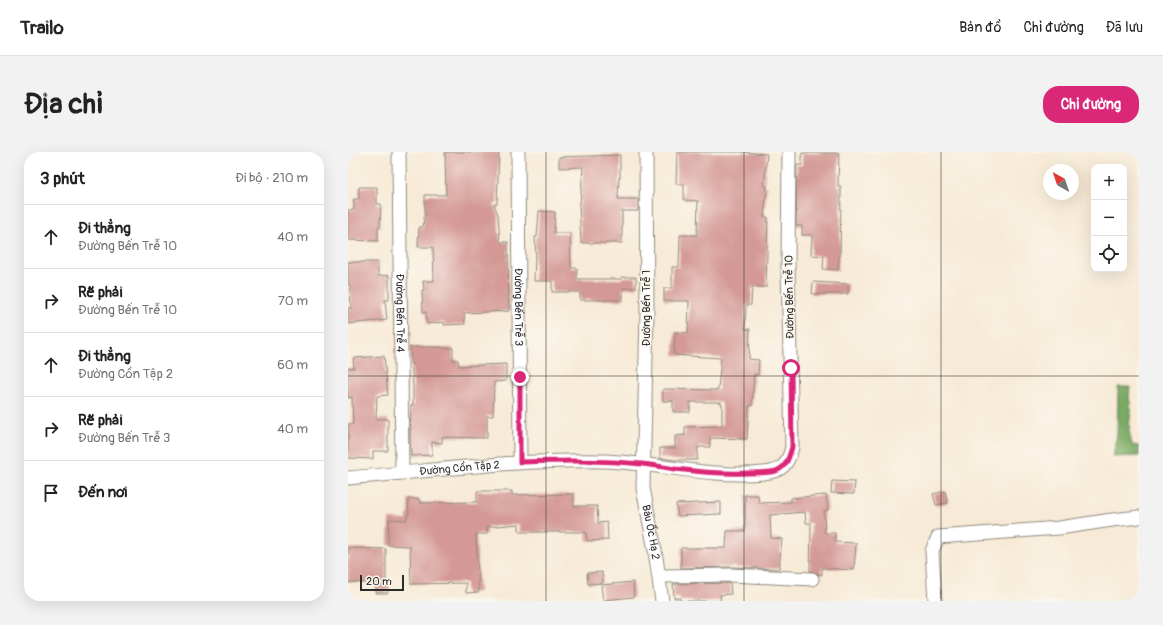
<!DOCTYPE html>
<html lang="vi">
<head>
<meta charset="utf-8">
<style>
	:root { --surface:#fff; --page:#f2f2f2; --text:#222; --muted:#767676; --line:#e0e0e0; --accent:#db2777 }
	body { margin:0; font-family:Pangolin,sans-serif; background:var(--page); color:var(--text) }
	.controls { position:absolute; right:12px; top:12px; display:grid; overflow:hidden; border-radius:8px; box-shadow:0 4px 16px #0002 }
	.controls button { width:36px; height:36px; display:grid; place-items:center; padding:0; border:0; border-bottom:1px solid var(--line); background:var(--surface); color:var(--text); font:20px sans-serif }
	.compass { position:absolute; left:695px; top:12px; width:36px; height:36px; border-radius:50%; background:var(--surface); box-shadow:0 4px 16px #0002; rotate:320deg }
	.scale { position:absolute; left:12px; bottom:10px; width:44px; box-sizing:border-box; padding-left:4px; border:2px solid #2b2b2b; border-top:0; font-size:11px; line-height:14px; white-space:nowrap; color:#2b2b2b; -webkit-text-stroke:3px #fbf7ec; paint-order:stroke }
	.stop { position:absolute; width:12px; height:12px; margin:-9px; border:3px solid #db2777; border-radius:50%; background:#fff }
	.stop.end { background:#db2777; border-color:#fff; box-shadow:0 1px 4px #0008 }
	.list { margin:0; padding:0; list-style:none }
	h2 { display:flex; justify-content:space-between; align-items:center; height:52px; margin:0; padding:0 16px; font-size:17px }
	h2 small { font-size:13px; font-weight:400; color:var(--muted) }
	.list li { display:grid; grid-template-columns:26px 1fr auto; gap:12px; align-items:center; box-sizing:border-box; height:64px; padding:0 16px; border-top:1px solid var(--line) }
	.list b { display:block; font-size:15px; white-space:nowrap }
	.list p { margin:0; font-size:13px; white-space:nowrap; color:var(--muted) }
	.list em { font-size:13px; font-style:normal; color:var(--muted) }
	.icon { flex:none; width:22px; height:22px; fill:none; stroke:currentColor; stroke-width:2; stroke-linecap:round; stroke-linejoin:round }
	.map { position:relative; flex:none; width:791px; height:449px; overflow:hidden; border-radius:16px }
	header { display:flex; align-items:center; gap:24px; box-sizing:border-box; height:56px; padding:0 20px; background:var(--surface); border-bottom:1px solid var(--line) }
	header strong { font-size:19px }
	nav { display:flex; gap:22px; margin-inline-start:auto; font-size:14px }
	.intro { display:flex; align-items:center; justify-content:space-between; box-sizing:border-box; height:96px; padding:0 24px }
	h1 { margin:0; font-size:28px }
	.button { padding:10px 18px; border-radius:16px; background:var(--accent); color:#fff; font-size:14px; font-weight:700 }
	main { display:flex; gap:24px; padding:0 24px }
	aside { flex:1; background:var(--surface); border-radius:16px; box-shadow:0 4px 16px #0002 }
	.map>svg:first-child { display:block }
	.forest { fill:#7aaa63; stroke:#526a47 }
	.building { fill:#d49995 }
	.lines { fill:none; stroke-linecap:round; stroke-linejoin:round }
	.minor-casing { stroke:#918a80; stroke-width:15 }
	.minor { stroke:#fff; stroke-width:13 }
	.route { stroke:#db2777; stroke-width:5 }
	.grid { fill:none; stroke:#2b2b2b; stroke-width:1; stroke-opacity:0.55 }
	.labels { text-anchor:middle; stroke-width:3; stroke-linejoin:round; paint-order:stroke }
	.street-label { font-size:11px; fill:#2b2b2b; stroke:#fbf7ec }
</style>
</head>
<body>
<header>
<strong>Trailo</strong>
<nav><a>Bản đồ</a><a>Chỉ đường</a><a>Đã lưu</a></nav>
</header>
<div class="intro"><h1>Địa chỉ</h1><a class="button">Chỉ đường</a></div>
<main>
<aside>
<h2>3 phút<small>Đi bộ · 210 m</small></h2>
<ul class="list">
<li><svg class="icon" aria-label="ahead" viewBox="0 0 24 24"><path d="M12 20V5M6 11l6-6 6 6"/></svg><div><b>Đi thẳng</b><p>Đường Bến Trễ 10</p></div><em>40 m</em></li>
<li><svg class="icon" aria-label="right" viewBox="0 0 24 24"><path d="M7 20v-9h11M14 6l5 5-5 5"/></svg><div><b>Rẽ phải</b><p>Đường Bến Trễ 10</p></div><em>70 m</em></li>
<li><svg class="icon" aria-label="ahead" viewBox="0 0 24 24"><path d="M12 20V5M6 11l6-6 6 6"/></svg><div><b>Đi thẳng</b><p>Đường Cồn Tập 2</p></div><em>60 m</em></li>
<li><svg class="icon" aria-label="right" viewBox="0 0 24 24"><path d="M7 20v-9h11M14 6l5 5-5 5"/></svg><div><b>Rẽ phải</b><p>Đường Bến Trễ 3</p></div><em>40 m</em></li>
<li><svg class="icon" aria-label="arrive" viewBox="0 0 24 24"><path d="M6 21V4h12l-3 4 3 4H6"/></svg><div><b>Đến nơi</b></div></li>
</ul>
</aside>
<div class="map">
<svg width="791" height="449" viewBox="0 0 791 449">
	<rect width="100%" height="100%" fill="#fbf7ec"/>
	<filter id="ink" filterUnits="userSpaceOnUse"><feTurbulence type="fractalNoise" baseFrequency=".025" numOctaves="2"/><feDisplacementMap in="SourceGraphic" scale="8" xChannelSelector="R" yChannelSelector="G"/><feConvolveMatrix kernelMatrix="1 2 1 2 8 2 1 2 1" color-interpolation-filters="sRGB"/></filter>
	<filter id="wash" filterUnits="userSpaceOnUse"><feTurbulence type="fractalNoise" baseFrequency=".012" numOctaves="4" result="noise"/><feDisplacementMap in="SourceGraphic" scale="16" xChannelSelector="R" yChannelSelector="G"/><feGaussianBlur stdDeviation="0.9" result="paint"/><feColorMatrix in="noise" values="0 0 0 0 0 0 0 0 0 0 0 0 0 0 0 0 0 1.4 0 .05"/><feComposite in="paint" operator="in"/></filter>
	<g filter="url(#wash)">
		<rect width="100%" height="100%" fill="#f7ead6"/>
		<path class="forest" d="M 770,235 L 782,235 L 781,244 L 783,257 L 781,278 L 784,293 L 791,294 L 791,304 L 765,305 L 769,281 Z"/>
		<g id="blocks">
			<path class="building" d="M 97,0 L 151,0 L 149,52 L 146,52 L 150,63 L 152,90 L 160,90 L 161,159 L 116,161 L 117,172 L 96,173 L 96,170 L 79,172 L 78,160 L 75,160 L 74,138 L 76,138 L 75,129 L 86,129 L 85,95 L 70,95 L 71,75 L 75,75 L 76,65 L 77,65 L 77,43 L 98,43 Z
				M 329,0 L 392,0 L 419,2 L 416,34 L 419,34 L 416,65 L 420,65 L 418,135 L 404,135 L 403,153 L 398,153 L 397,177 L 402,177 L 401,207 L 411,208 L 410,223 L 406,222 L 404,254 L 401,254 L 399,287 L 362,286 L 362,295 L 350,295 L 349,308 L 328,308 L 312,306 L 312,296 L 327,296 L 327,284 L 337,283 L 337,275 L 374,274 L 374,252 L 373,252 L 373,250 L 342,250 L 342,260 L 325,260 L 325,249 L 315,249 L 315,237 L 370,238 L 373,206 L 326,203 L 327,180 L 340,181 L 341,149 L 316,149 L 316,136 L 324,136 L 324,115 L 331,115 L 332,83 L 349,83 L 350,49 L 336,48 L 336,32 L 328,32 Z
				M 454,1 L 491,1 L 490,34 L 493,34 L 493,43 L 492,104 L 491,104 L 490,118 L 475,117 L 476,104 L 463,103 L 464,83 L 454,83 L 454,74 L 448,74 L 449,13 L 454,13 Z
				M 272,3 L 272,25 L 271,26 L 270,47 L 290,47 L 290,59 L 274,59 L 274,91 L 233,91 L 231,52 L 232,52 L 235,15 L 211,16 L 211,5 Z
				M 11,35 L 29,35 L 29,52 L 33,52 L 32,75 L 30,75 L 30,89 L 0,88 L 0,58 L 6,58 L 6,47 L 11,47 Z
				M 191,59 L 207,60 L 206,81 L 222,81 L 223,116 L 229,116 L 229,127 L 274,127 L 274,125 L 288,125 L 288,136 L 275,136 L 275,148 L 232,148 L 232,140 L 204,140 L 204,129 L 186,129 L 187,104 L 188,104 L 187,85 L 189,85 Z
				M 0,110 L 30,110 L 30,124 L 41,123 L 41,148 L 37,148 L 39,168 L 0,172 L 0,156 L 3,156 L 2,133 L 0,133 Z
				M 465,130 L 500,132 L 500,142 L 464,142 Z
				M 62,195 L 94,195 L 94,196 L 105,196 L 105,208 L 110,208 L 111,214 L 158,212 L 158,229 L 146,230 L 145,264 L 139,264 L 139,286 L 94,285 L 94,291 L 84,290 L 84,303 L 63,304 L 62,285 L 63,253 L 65,253 L 65,233 Z
				M 36,204 L 40,243 L 29,244 L 28,267 L 40,267 L 40,299 L 25,299 L 25,307 L 0,306 L 0,272 L 5,272 L 4,245 L 0,246 L 0,216 L 6,216 L 5,206 Z
				M 484,329 L 507,330 L 506,342 L 483,341 Z
				M 129,339 L 164,339 L 164,343 L 226,342 L 226,354 L 249,354 L 250,371 L 259,370 L 260,388 L 239,389 L 238,380 L 171,380 L 171,372 L 139,375 L 139,382 L 128,382 L 131,440 L 118,441 L 118,431 L 63,432 L 62,394 L 40,393 L 41,367 L 59,368 L 59,363 L 61,362 L 60,347 L 71,347 L 72,351 L 129,350 Z
				M 597,339 L 600,351 L 588,353 L 585,342 Z
				M 397,343 L 410,343 L 411,351 L 443,350 L 443,346 L 478,343 L 480,358 L 476,359 L 477,381 L 487,381 L 487,390 L 508,391 L 506,418 L 474,416 L 474,423 L 462,419 L 463,371 L 458,371 L 457,360 L 422,363 L 423,386 L 434,387 L 431,417 L 383,415 L 333,416 L 333,396 L 378,396 L 379,379 L 397,379 Z
				M 373,350 L 373,362 L 330,364 L 328,352 Z
				M 0,396 L 38,397 L 38,429 L 40,429 L 40,441 L 28,441 L 28,431 L 0,430 Z
				M 254,420 L 255,431 L 240,432 L 239,421 Z
				M 285,430 L 286,445 L 255,448 L 253,433 Z
				M 382,431 L 383,442 L 372,443 L 373,449 L 332,449 L 332,446 L 326,446 L 325,432 Z"/>
		</g>
	</g>
	<g filter="url(#ink)">
		<use href="#blocks" fill-opacity="0" stroke="#918a80" stroke-width="1"/>
		<g class="lines">
			<g class="minor-casing">
				<g id="minor">
					<path id="s1" d="M 51,0 L 54,321"/>
					<path id="s2" d="M 170,0 L 172,310"/>
					<path id="s3" d="M 298,0 L 299,160 L 295,336 L 307,398 L 314,449"/>
					<path id="s4" d="M 0,326 C 85,319 171,307 256,309 C 310,311 362,326 416,321 C 435,319 440,312 444,295 L 440,113 L 441,0"/>
					<path d="M 311,424 L 383,423 L 464,427"/>
					<path d="M 587,449 L 584,399 L 590,385 L 711,376 L 764,368 L 791,365"/>
				</g>
			</g>
			<use href="#minor" class="minor"/>
		</g>
	</g>
	<g class="lines" filter="url(#ink)">
		<path class="route" d="M 172,225 L 172,310 C 212,309 253,308 294,312 C 305,313 316,315 327,317 C 351,320 376,322 400,321 C 409,321 419,321 428,319 C 439,315 441,305 444,295 L 443,216"/>
	</g>
	<path class="grid" d="M 198,0 L 198,449M 396,0 L 396,449M 593,0 L 593,449M 0,224 L 791,224"/>
	<g class="labels">
		<g class="street-label">
			<text transform="translate(441 145) rotate(-91)" y="4">Đường Bến Trễ 10</text>
			<text dy="4" stroke="none"><textPath href="#s2" startOffset="155">Đường Bến Trễ 3</textPath></text>
			<text transform="translate(298 156) rotate(-90)" y="4">Đường Bến Trễ 1</text>
			<text dy="4" stroke="none"><textPath href="#s1" startOffset="161">Đường Bến Trễ 4</textPath></text>
			<text dy="4" stroke="none"><textPath href="#s4" startOffset="112">Đường Cồn Tập 2</textPath></text>
			<text dy="4" stroke="none"><textPath href="#s3" startOffset="381">Bàu Ốc Hạ 2</textPath></text>
		</g>
	</g>
</svg>
<div class="controls">
<button>+</button>
<button>−</button>
<button><svg class="icon" aria-label="locate" viewBox="0 0 24 24"><circle cx="12" cy="12" r="6"/><path d="M12 2v4M12 18v4M2 12h4M18 12h4"/></svg></button>
</div>
<svg class="compass" viewBox="-18 -18 36 36"><path d="M0-13l5 13h-10z" fill="#e53935"/><path d="M0 13l5-13h-10z" fill="#767676"/></svg>
<div class="scale">20 m</div>
<div class="stop" style="left:443px;top:216px"></div>
<div class="stop end" style="left:172px;top:225px"></div>
</div>
</main>
</body>
</html>
